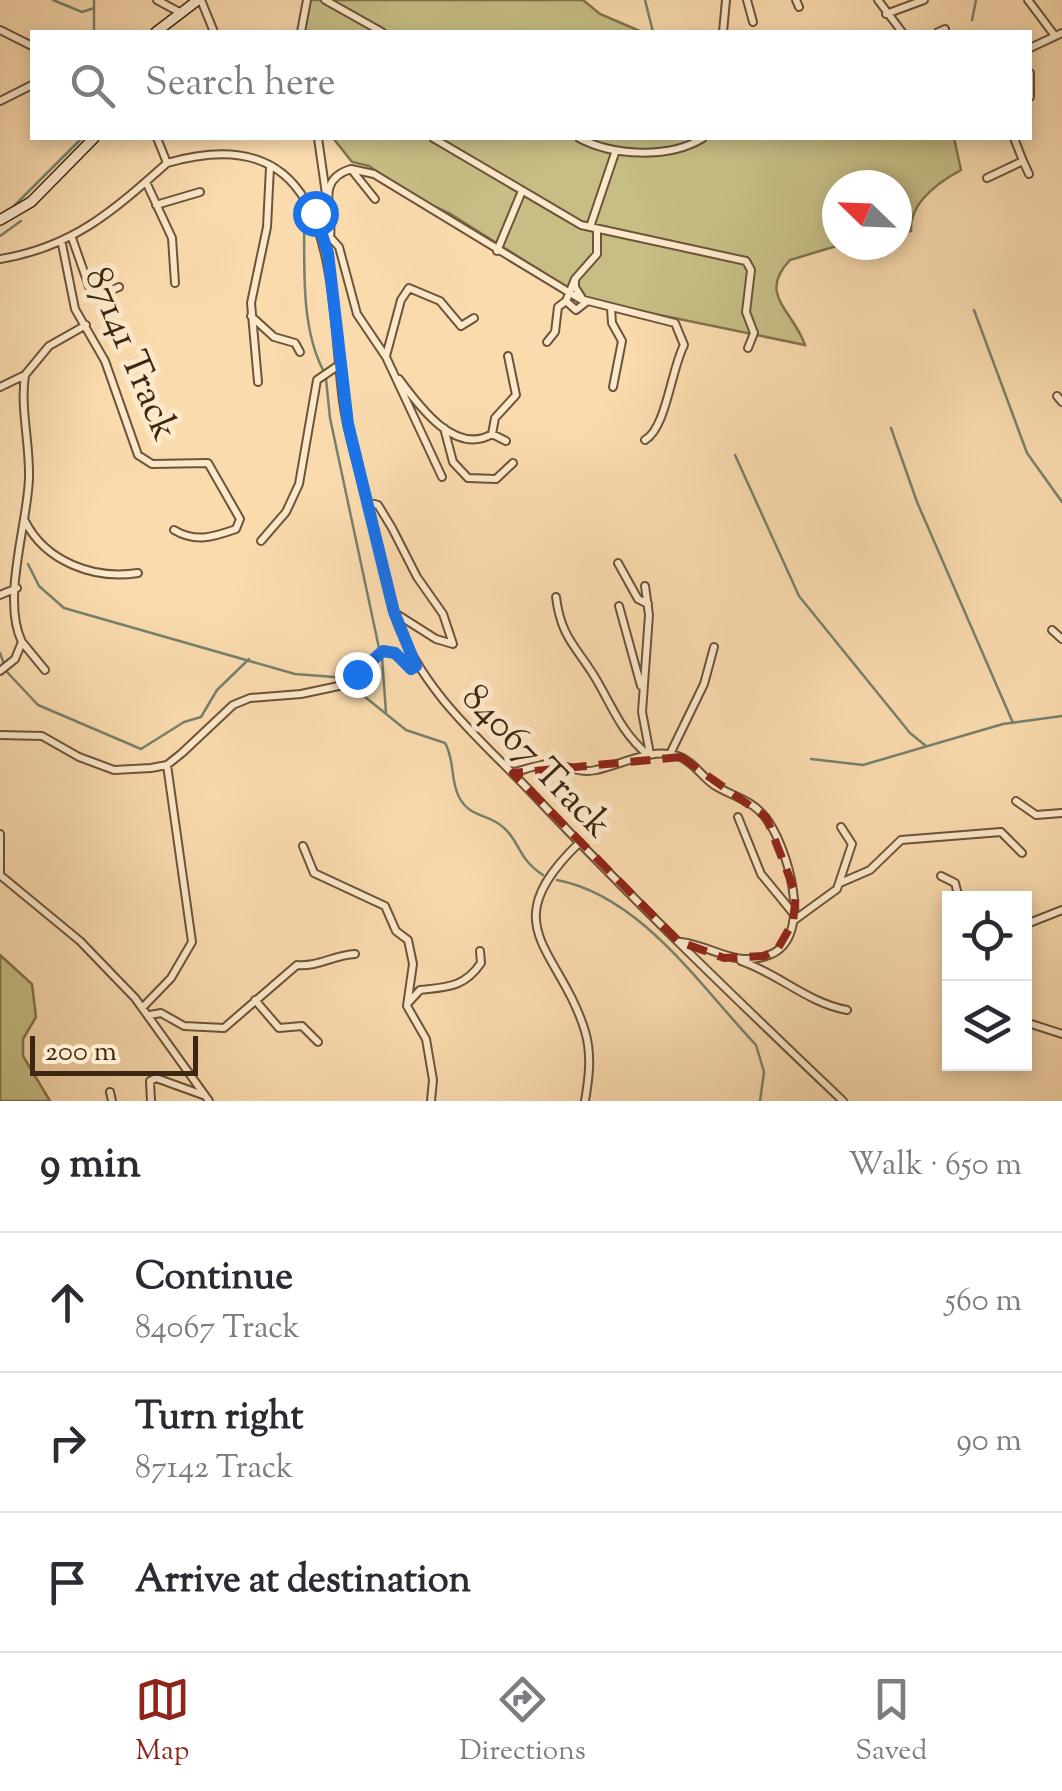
<!DOCTYPE html>
<html lang="en">
<head>
<meta charset="utf-8">
<style>
	:root { --surface:#fff; --page:#f7f7f7; --text:#2b2b33; --muted:#7c7c81; --line:#e1e1e2; --accent:#8f2418 }
	body { margin:0; font-family:"Sorts Mill Goudy",serif; background:var(--page); color:var(--text) }
	.controls { position:absolute; right:30px; bottom:30px; display:grid; overflow:hidden; border-radius:0px; box-shadow:0 5px 15px #0003 }
	.controls button { width:90px; height:90px; display:grid; place-items:center; padding:0; border:0; border-bottom:2px solid var(--line); background:var(--surface); color:var(--text); font:50px sans-serif }
	.compass { position:absolute; left:822px; top:170px; width:90px; height:90px; border-radius:50%; background:var(--surface); box-shadow:0 5px 15px #0003; rotate:293deg }
	.scale { position:absolute; left:30px; bottom:25px; width:168px; box-sizing:border-box; padding-left:10px; border:5px solid #3c2713; border-top:0; font-size:28px; line-height:35px; white-space:nowrap; color:#3c2713; -webkit-text-stroke:8px #fce8ca; paint-order:stroke }
	.stop { position:absolute; width:30px; height:30px; margin:-22px; border:8px solid #1a73e8; border-radius:50%; background:#fff }
	.stop.end { background:#1a73e8; border-color:#fff; box-shadow:0 2px 10px #0008 }
	.list { margin:0; padding:0; list-style:none }
	h2 { display:flex; justify-content:space-between; align-items:center; height:130px; margin:0; padding:0 40px; font-size:42px }
	h2 small { font-size:32px; font-weight:400; color:var(--muted) }
	.list li { display:grid; grid-template-columns:65px 1fr auto; gap:30px; align-items:center; box-sizing:border-box; height:140px; padding:0 40px; border-top:2px solid var(--line) }
	.list b { display:block; font-size:38px; white-space:nowrap }
	.list p { margin:0; font-size:32px; white-space:nowrap; color:var(--muted) }
	.list em { font-size:32px; font-style:normal; color:var(--muted) }
	.icon { flex:none; width:55px; height:55px; fill:none; stroke:currentColor; stroke-width:2; stroke-linecap:round; stroke-linejoin:round }
	.map { position:relative; flex:none; width:1062px; height:1101px; overflow:hidden }
	.search { position:absolute; background:var(--surface); box-shadow:0 5px 15px #0003; left:30px; right:30px; top:30px; height:110px; display:flex; align-items:center; gap:25px; box-sizing:border-box; padding:0 35px; border-radius:0px; color:var(--muted); font-size:38px }
	.sheet { height:550px; background:var(--surface) }
	nav { display:flex; justify-content:space-around; align-items:center; box-sizing:border-box; height:140px; border-top:2px solid var(--line); background:var(--surface); font-size:28px; color:var(--muted) }
	nav a { display:grid; justify-items:center; gap:5px }
	nav .on { color:var(--accent) }
	.map>svg:first-child { display:block }
	.green { fill:#c6be85; stroke:#81724c; stroke-width:2.5 }
	.lines { fill:none; stroke-linecap:round; stroke-linejoin:round }
	.stream { stroke:#77806c; stroke-width:2.5 }
	.street-casing { stroke:#6c543a; stroke-width:10 }
	.secondary-casing { stroke:#3c2713; stroke-width:12 }
	.street { stroke:#fce8ca; stroke-width:6 }
	.secondary { stroke:#fce8ca; stroke-width:9 }
	.route { stroke:#1a73e8; stroke-width:12 }
	.marked { fill:none; stroke:#8f2418; stroke-width:8; stroke-dasharray:20 12; stroke-linejoin:round }
	.labels { text-anchor:middle; stroke-width:10; stroke-linejoin:round; paint-order:stroke }
	.street-label { font-size:38px; fill:#3c2713; stroke:#fce8ca }
</style>
</head>
<body>
<div class="map">
<svg width="1062" height="1101" viewBox="0 0 1062 1101">
	<rect width="100%" height="100%" fill="#fadbae"/>
	<filter id="stains"><feTurbulence type="fractalNoise" baseFrequency=".002" numOctaves="4"/><feColorMatrix values="0 0 0 0 .2 0 0 0 0 .09 0 0 0 0 .02 0 0 0 .5 -.17"/></filter>
	<radialGradient id="worn" r=".72"><stop offset=".6" stop-color="#630" stop-opacity="0"/><stop offset="1" stop-color="#630" stop-opacity=".3"/></radialGradient>
	<path class="green" d="M 304,0 L 583,0 L 600,14 L 642,32 L 299,32 Z
		M 333,138 L 954,138 L 961,170 C 939,182 909,202 911,231 L 897,234 L 897,185 L 837,185 L 840,245 L 790,260 C 757,295 793,310 805,345 L 587,300 L 449,213 L 407,194 L 369,166 L 352,162 Z
		M 0,955 L 32,984 L 36,1017 L 23,1039 L 23,1056 L 50,1101 L 0,1101 Z"/>
	<g class="lines">
		<path class="stream" d="M 53,0 L 82,12 L 94,8 L 94,0
			M 645,0 L 653,32
			M 94,9 L 94,32
			M 972,20 L 976,0
			M 13,207 L 82,138
			M 304,217 C 305,265 300,325 323,370
			M 0,236 L 21,221
			M 974,310 L 1027,453 L 1062,502
			M 326,379 L 330,418 L 379,648
			M 891,428 L 917,502 L 1013,723
			M 735,455 L 799,596 L 910,733 L 926,746
			M 28,564 L 39,586 L 64,608 L 295,674 L 347,678
			M 0,653 L 4,664
			M 382,657 L 386,713
			M 7,672 L 38,705 L 141,749 L 184,722 L 201,717 L 217,690 L 249,659
			M 354,688 L 406,730 L 445,743 C 455,760 450,780 459,797 C 470,818 487,813 503,827 C 520,841 517,858 543,875
			M 811,759 L 863,765 L 1003,724 L 1062,716
			M 557,880 C 641,896 700,986 756,1045 L 764,1072 L 760,1101"/>
		<g class="street-casing">
			<path id="street" d="M 157,0 L 181,13
				M 201,0 L 214,32
				M 325,0 L 382,32
				M 747,0 L 753,22
				M 796,0 L 799,7
				M 878,0 L 902,32
				M 1028,0 L 1055,36
				M 886,14 L 924,0
				M 0,30 L 32,46
				M 301,32 L 307,0
				M 723,32 L 726,0
				M 938,32 L 945,29
				M 1030,48 L 1062,33
				M 1030,73 L 1030,97
				M 0,101 L 32,85
				M 157,138 L 167,163 C 342,113 328,288 343,401 C 348,439 361,475 370,512 C 379,548 385,587 397,622 C 424,693 480,739 531,792 C 632,899 737,1000 843,1101
				M 318,138 L 326,194
				M 433,138 L 581,225 L 746,261 L 751,270 L 746,312 L 754,333 L 748,348
				M 579,138 C 613,156 669,159 703,138
				M 1023,161 L 1029,174
				M 351,169 L 374,174 L 580,299 L 675,323 L 684,345 C 671,370 666,429 645,440
				M 987,178 L 1023,161 L 1014,138
				M 146,182 L 172,238 L 175,283
				M 156,205 L 200,192
				M 590,227 L 615,153
				M 330,237 C 334,212 314,180 351,169 L 375,199
				M 72,238 L 91,292 L 100,295 L 119,287
				M 324,240 L 330,237 L 339,247 L 357,314 L 386,357 L 442,477
				M 62,244 L 75,309 L 105,361 L 138,455 L 152,464 L 208,463 L 240,519 L 236,529 C 213,537 196,543 174,530
				M 497,251 L 522,191
				M 0,259 C 73,247 113,211 167,163
				M 575,279 L 575,287 L 585,303 L 576,310 L 566,301 Z
				M 575,279 L 597,254 L 597,230
				M 611,308 L 612,323 L 622,341 L 613,387
				M 251,316 L 274,337 L 295,343 L 300,352
				M 547,342 L 555,332 L 558,307 L 566,301
				M 386,356 L 401,300 L 409,288 L 440,301 L 461,326 L 474,318
				M 399,379 C 419,406 455,456 492,434 L 506,441
				M 258,382 L 251,303 L 267,227 L 270,167
				M 0,387 L 25,375
				M 1057,396 L 1062,402
				M 444,428 L 453,462 L 468,478 L 496,479 L 513,463
				M 492,434 L 495,418 L 516,395 L 508,356
				M 367,502 L 378,505 L 392,528 L 417,577 L 443,614 L 453,644 L 436,639 L 395,613
				M 25,521 C 45,561 93,580 138,573
				M 261,541 L 286,512 L 299,484 L 317,380 L 339,365
				M 618,563 L 638,599 L 648,604
				M 645,586 L 649,615 L 642,712 L 650,754
				M 0,595 L 17,588
				M 556,597 C 561,638 577,647 596,679 C 613,708 621,732 648,755
				M 619,606 L 641,686
				M 1052,630 L 1062,639
				M 22,642 L 45,670
				M 0,671 L 15,659 L 22,642 C 1,600 28,522 29,478 C 30,444 20,408 25,375 L 49,346 L 86,325
				M 0,735 L 42,736 L 79,757 L 114,770 L 151,768 L 167,765 L 182,753 L 233,705 L 250,698 L 301,694 L 348,684 L 383,651 L 395,653 L 411,669 L 416,667
				M 670,754 L 704,684 L 714,647
				M 514,772 C 526,770 539,763 551,764 C 567,765 579,774 596,770 C 621,765 652,747 678,756 C 693,761 701,776 714,785 C 731,796 751,799 765,817 C 787,844 816,938 769,955 C 735,968 713,946 681,942
				M 1016,801 L 1036,815 L 1062,813
				M 738,817 L 761,874 L 793,913
				M 0,834 L 0,875
				M 579,843 C 492,927 559,947 585,1031 C 592,1055 589,1077 585,1101
				M 303,846 L 314,873 L 385,906 L 396,931 L 408,940 L 413,964 L 407,1006 L 426,1039 L 433,1080 L 431,1101
				M 0,875 L 80,941 L 135,998 L 209,1101
				M 941,876 L 955,883 L 959,898
				M 840,883 L 870,870 L 901,840 L 1001,832 L 1022,853
				M 793,921 L 837,889 L 852,844 L 841,827
				M 1024,925 L 1062,910
				M 741,961 C 779,974 808,1003 847,1010
				M 255,1000 L 279,1028 L 302,1026 L 318,1042
				M 408,1003 L 420,990 C 446,987 464,988 481,963 L 480,951
				M 143,1007 L 171,978 L 192,942 L 167,765
				M 150,1015 L 161,1013 L 184,1026 L 224,1028 L 297,965 C 318,967 334,955 355,954
				M 1025,1022 L 1062,1034
				M 110,1092 L 112,1101
				M 151,1101 L 150,1081 L 156,1078 L 203,1095"/>
		</g>
		<g class="secondary-casing">
			<path id="secondary" d="M 156,32 L 198,0
				M 0,220 L 31,202 L 94,138"/>
		</g>
		<use href="#street" class="street"/>
		<use href="#secondary" class="secondary"/>
	</g>
	<g class="lines">
		<path class="route" d="M 315,213 L 328,253 L 348,424 L 394,612 L 416,666 L 411,669 L 395,653 L 383,651 L 357,674"/>
	</g>
	<path class="marked" d="M 681,757 L 766,817 L 796,894 L 793,922 L 777,950 L 764,956 L 724,958 L 678,941 L 513,773 Z"/>
	<g class="labels">
		<g class="street-label">
			<text transform="translate(133 353) rotate(67)" y="13">87141 Track</text>
			<text transform="translate(538 760) rotate(46)" y="13">84067 Track</text>
		</g>
	</g>
	<rect width="100%" height="100%" filter="url(#stains)"/>
	<rect width="100%" height="100%" fill="url(#worn)"/>
</svg>
<div class="controls">
<button><svg class="icon" aria-label="locate" viewBox="0 0 24 24"><circle cx="12" cy="12" r="6"/><path d="M12 2v4M12 18v4M2 12h4M18 12h4"/></svg></button>
<button><svg class="icon" aria-label="layers" viewBox="0 0 24 24"><path d="M12 4l9 5-9 5-9-5zM3 14l9 5 9-5"/></svg></button>
</div>
<svg class="compass" viewBox="-18 -18 36 36"><path d="M0-13l5 13h-10z" fill="#e53935"/><path d="M0 13l5-13h-10z" fill="#7c7c81"/></svg>
<div class="scale">200 m</div>
<div class="stop" style="left:315px;top:213px"></div>
<div class="stop end" style="left:357px;top:674px"></div>
<div class="search"><svg class="icon" aria-label="search" viewBox="0 0 24 24"><circle cx="10" cy="10" r="6"/><path d="M15 15l6 6"/></svg>Search here</div>
</div>
<section class="sheet">
<h2>9 min<small>Walk · 650 m</small></h2>
<ul class="list">
<li><svg class="icon" aria-label="ahead" viewBox="0 0 24 24"><path d="M12 20V5M6 11l6-6 6 6"/></svg><div><b>Continue</b><p>84067 Track</p></div><em>560 m</em></li>
<li><svg class="icon" aria-label="right" viewBox="0 0 24 24"><path d="M7 20v-9h11M14 6l5 5-5 5"/></svg><div><b>Turn right</b><p>87142 Track</p></div><em>90 m</em></li>
<li><svg class="icon" aria-label="arrive" viewBox="0 0 24 24"><path d="M6 21V4h12l-3 4 3 4H6"/></svg><div><b>Arrive at destination</b></div></li>
</ul>
</section>
<nav>
<a class="on"><svg class="icon" aria-label="map" viewBox="0 0 24 24"><path d="M3 6l6-2 6 2 6-2v14l-6 2-6-2-6 2zM9 4v14M15 6v14"/></svg>Map</a>
<a><svg class="icon" aria-label="directions" viewBox="0 0 24 24"><path d="M12 3l9 9-9 9-9-9zM9 14v-3h6M13 9l2 2-2 2"/></svg>Directions</a>
<a><svg class="icon" aria-label="saved" viewBox="0 0 24 24"><path d="M7 4h10v16l-5-4-5 4z"/></svg>Saved</a>
</nav>
</body>
</html>
